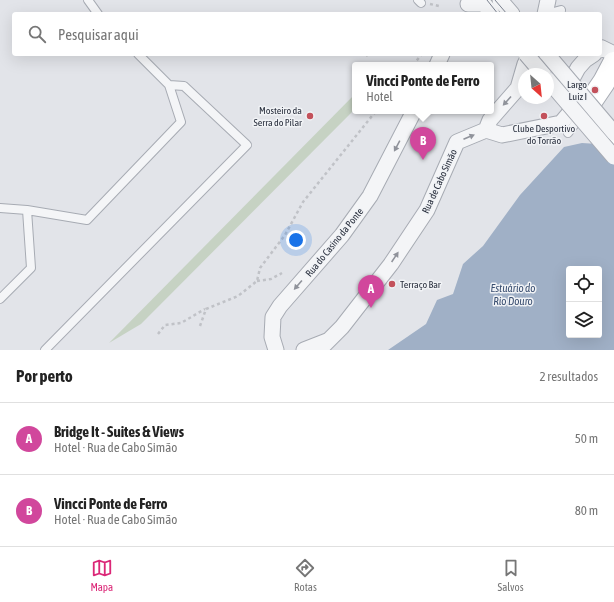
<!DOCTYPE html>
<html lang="pt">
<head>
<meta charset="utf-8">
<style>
	:root { --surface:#fff; --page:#f2f2f2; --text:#222; --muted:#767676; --line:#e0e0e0; --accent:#db2777 }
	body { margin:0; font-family:"Asap Condensed",sans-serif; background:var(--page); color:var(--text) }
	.controls { position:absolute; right:12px; bottom:12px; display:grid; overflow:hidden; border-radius:4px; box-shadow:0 4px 16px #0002 }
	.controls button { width:36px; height:36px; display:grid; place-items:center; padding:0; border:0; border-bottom:1px solid var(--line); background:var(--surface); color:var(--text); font:20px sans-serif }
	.compass { position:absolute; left:518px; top:68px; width:36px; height:36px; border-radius:50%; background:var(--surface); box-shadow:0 4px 16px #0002; rotate:153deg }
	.you { position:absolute; left:296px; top:240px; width:14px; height:14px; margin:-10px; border:3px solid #fff; border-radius:50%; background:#1a73e8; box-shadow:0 0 0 6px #1a73e833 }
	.badge { display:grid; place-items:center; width:26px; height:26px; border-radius:50%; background:var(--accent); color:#fff; font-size:13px; font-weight:700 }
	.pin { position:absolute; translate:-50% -33px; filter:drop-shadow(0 1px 2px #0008) }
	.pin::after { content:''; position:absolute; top:21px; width:14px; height:12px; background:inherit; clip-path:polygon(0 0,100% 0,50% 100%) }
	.popup { position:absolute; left:352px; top:62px; width:142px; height:52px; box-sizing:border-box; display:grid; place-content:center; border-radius:4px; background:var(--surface); filter:drop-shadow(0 1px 3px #0005); font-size:13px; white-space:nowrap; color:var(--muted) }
	.popup b { font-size:15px; color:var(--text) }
	.popup::after { content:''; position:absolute; left:50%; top:100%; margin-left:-8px; border:8px solid transparent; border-top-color:var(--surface) }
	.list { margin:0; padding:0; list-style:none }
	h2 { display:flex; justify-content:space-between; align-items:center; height:52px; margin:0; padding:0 16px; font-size:17px }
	h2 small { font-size:13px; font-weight:400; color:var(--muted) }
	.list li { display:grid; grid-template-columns:26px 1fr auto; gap:12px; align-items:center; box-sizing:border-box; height:72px; padding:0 16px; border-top:1px solid var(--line) }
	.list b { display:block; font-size:15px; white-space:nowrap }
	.list p { margin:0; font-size:13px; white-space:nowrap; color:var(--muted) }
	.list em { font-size:13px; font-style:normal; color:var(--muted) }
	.icon { flex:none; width:22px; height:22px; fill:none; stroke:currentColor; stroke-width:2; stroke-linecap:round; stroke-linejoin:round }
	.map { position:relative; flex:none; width:614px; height:350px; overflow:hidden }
	.search { position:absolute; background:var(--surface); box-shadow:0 4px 16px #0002; left:12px; right:12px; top:12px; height:44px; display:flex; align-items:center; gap:10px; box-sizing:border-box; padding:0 14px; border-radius:4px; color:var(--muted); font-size:15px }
	.sheet { height:196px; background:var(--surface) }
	nav { display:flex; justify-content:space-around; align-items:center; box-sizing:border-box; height:56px; border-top:1px solid var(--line); background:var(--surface); font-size:11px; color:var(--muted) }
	nav a { display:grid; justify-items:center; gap:2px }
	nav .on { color:var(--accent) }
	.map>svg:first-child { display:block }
	.green { fill:#c6d2c3 }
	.water { fill:#a0b0c6; fill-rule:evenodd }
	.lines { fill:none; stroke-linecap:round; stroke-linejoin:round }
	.lane-casing { stroke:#a7abb3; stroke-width:10 }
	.street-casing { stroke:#a7abb3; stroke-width:17 }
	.secondary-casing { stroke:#a7abb3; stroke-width:24 }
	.path { stroke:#c0c2c7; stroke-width:2.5; stroke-dasharray:3 3; stroke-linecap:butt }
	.lane { stroke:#f4f5f7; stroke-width:8 }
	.street { stroke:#f4f5f7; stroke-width:15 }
	.secondary { stroke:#fff; stroke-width:22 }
	.tram { stroke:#7c8391; stroke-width:1 }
	.street-bridge-casing { stroke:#a7abb3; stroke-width:17; stroke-linecap:butt }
	.street-bridge { stroke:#f4f5f7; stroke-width:15 }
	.oneway { fill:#90939b }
	.poi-dot { fill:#c3515b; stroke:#f1f3f6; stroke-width:1.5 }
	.labels { text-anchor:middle; stroke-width:3; stroke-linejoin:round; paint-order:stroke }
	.poi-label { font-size:10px; fill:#2b313f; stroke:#f1f3f6; text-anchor:end }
	.street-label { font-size:10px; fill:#2b313f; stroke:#f1f3f6 }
	.water-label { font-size:11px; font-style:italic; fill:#394e70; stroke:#f1f3f6 }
</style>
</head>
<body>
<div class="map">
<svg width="614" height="350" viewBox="0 0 614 350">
	<rect width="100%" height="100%" fill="#e2e4e9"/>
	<path class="green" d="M 355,94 L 355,109 L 141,324 L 109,343 Z"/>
	<path class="water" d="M 582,143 L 614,145 L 614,350 L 388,350 L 426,324 L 437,300 L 453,294 L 463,264 L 483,246 L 520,195 L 564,147 ZM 569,269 L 599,269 L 599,335 L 569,335 Z"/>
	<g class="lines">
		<g class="lane-casing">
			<path id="lane" d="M 88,0 L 98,14
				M 418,0 L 421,3
				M 546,14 L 561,10
				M 568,133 L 581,116
				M 0,208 L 27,210 L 87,220 L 181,122 L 169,85 L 138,54
				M 0,299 L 31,268 L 27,210
				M 45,350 L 247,145 L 184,86 L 169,85"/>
		</g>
		<g class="street-casing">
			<path id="street" d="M 500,0 L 512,14
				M 468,4 L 484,4 L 492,14
				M 545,14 L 548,0
				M 600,50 L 602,48 L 614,54
				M 437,65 L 442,54
				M 486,130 L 490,120 L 518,88 L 525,64 L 530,54
				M 276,350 L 272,337 L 273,317 L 280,306 L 342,235 L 370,196 L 414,111
				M 304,350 L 327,341
				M 319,350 L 342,327 L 391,264 L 427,210 L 457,142 L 486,130 L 502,135 L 561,123 L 572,110 L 572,79 L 578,68 L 585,60 L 594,54"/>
		</g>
		<g class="secondary-casing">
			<path id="secondary" d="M 614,63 L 604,82 L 585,110 L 614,145"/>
		</g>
		<path class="path" d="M 430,4 L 439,6
			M 366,56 L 368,54
			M 413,65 L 422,54
			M 257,281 L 271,279 L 282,273
			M 200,326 L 206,309 L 238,296 L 257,281 L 260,268 L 285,235 L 303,202 L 376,111
			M 158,334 L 165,325 L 181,323 L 205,309"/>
		<use href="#lane" class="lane"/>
		<use href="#street" class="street"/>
		<use href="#secondary" class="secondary"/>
		<path class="tram" d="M 487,0 L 498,14
			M 495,0 L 507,14
			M 532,54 L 614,150
			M 541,54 L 614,139"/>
		<g class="street-bridge-casing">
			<path id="street-bridge" d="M 526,54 L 543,74
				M 547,54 L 614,133
				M 548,80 L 614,157"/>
		</g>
		<use href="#street-bridge" class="street-bridge"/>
	</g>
	<defs><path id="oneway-solid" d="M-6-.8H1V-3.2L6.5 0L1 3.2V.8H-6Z"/></defs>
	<g class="oneway">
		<use href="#oneway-solid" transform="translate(507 101) rotate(132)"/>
		<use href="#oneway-solid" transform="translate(469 137) rotate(-23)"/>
		<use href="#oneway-solid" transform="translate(397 146) rotate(118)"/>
		<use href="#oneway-solid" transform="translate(395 257) rotate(-56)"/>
		<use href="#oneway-solid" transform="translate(298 285) rotate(131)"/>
	</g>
	<g class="poi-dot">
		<circle cx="595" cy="90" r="4"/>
		<circle cx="310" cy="116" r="4"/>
		<circle cx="544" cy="116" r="4"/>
		<circle cx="392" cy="284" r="4"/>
	</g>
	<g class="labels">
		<g class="poi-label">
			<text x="587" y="88">Largo<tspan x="587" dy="12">Luiz I</tspan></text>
			<text x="302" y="114">Mosteiro da<tspan x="302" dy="12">Serra do Pilar</tspan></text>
			<text x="544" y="132" text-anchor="middle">Clube Desportivo<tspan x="544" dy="12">do Torrão</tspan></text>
			<text x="400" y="288" text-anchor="start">Terraço Bar</text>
		</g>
		<g class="street-label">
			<text transform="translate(439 181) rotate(-65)" y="4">Rua de Cabo Simão</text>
			<text transform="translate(334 242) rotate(-51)" y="4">Rua do Casino da Ponte</text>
		</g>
		<g class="water-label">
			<text x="513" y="292">Estuário do<tspan x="513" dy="13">Rio Douro</tspan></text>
		</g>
	</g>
</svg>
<div class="controls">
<button><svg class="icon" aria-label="locate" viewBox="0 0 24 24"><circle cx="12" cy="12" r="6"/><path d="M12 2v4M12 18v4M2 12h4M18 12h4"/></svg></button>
<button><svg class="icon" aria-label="layers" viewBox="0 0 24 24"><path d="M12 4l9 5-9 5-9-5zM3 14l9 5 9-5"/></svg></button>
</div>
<svg class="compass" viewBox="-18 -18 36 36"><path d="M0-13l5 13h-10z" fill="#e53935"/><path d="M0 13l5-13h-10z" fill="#767676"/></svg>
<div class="you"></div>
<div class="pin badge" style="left:371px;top:308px;background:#d1479c">A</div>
<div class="pin badge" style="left:423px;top:160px;background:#d1479c">B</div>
<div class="popup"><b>Vincci Ponte de Ferro</b>Hotel</div>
<div class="search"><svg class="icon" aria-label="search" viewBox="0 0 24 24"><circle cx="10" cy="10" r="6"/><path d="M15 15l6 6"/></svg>Pesquisar aqui</div>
</div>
<section class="sheet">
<h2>Por perto<small>2 resultados</small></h2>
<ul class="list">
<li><span class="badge" style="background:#d1479c">A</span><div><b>Bridge It - Suites &amp; Views</b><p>Hotel · Rua de Cabo Simão</p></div><em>50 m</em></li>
<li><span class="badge" style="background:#d1479c">B</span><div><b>Vincci Ponte de Ferro</b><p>Hotel · Rua de Cabo Simão</p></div><em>80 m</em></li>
</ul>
</section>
<nav>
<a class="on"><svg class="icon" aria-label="map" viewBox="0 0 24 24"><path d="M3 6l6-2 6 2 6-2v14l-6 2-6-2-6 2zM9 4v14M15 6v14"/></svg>Mapa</a>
<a><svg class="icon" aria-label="directions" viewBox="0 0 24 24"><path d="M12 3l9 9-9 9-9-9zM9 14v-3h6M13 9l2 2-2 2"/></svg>Rotas</a>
<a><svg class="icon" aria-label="saved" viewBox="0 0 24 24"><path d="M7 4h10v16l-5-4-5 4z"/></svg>Salvos</a>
</nav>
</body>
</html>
